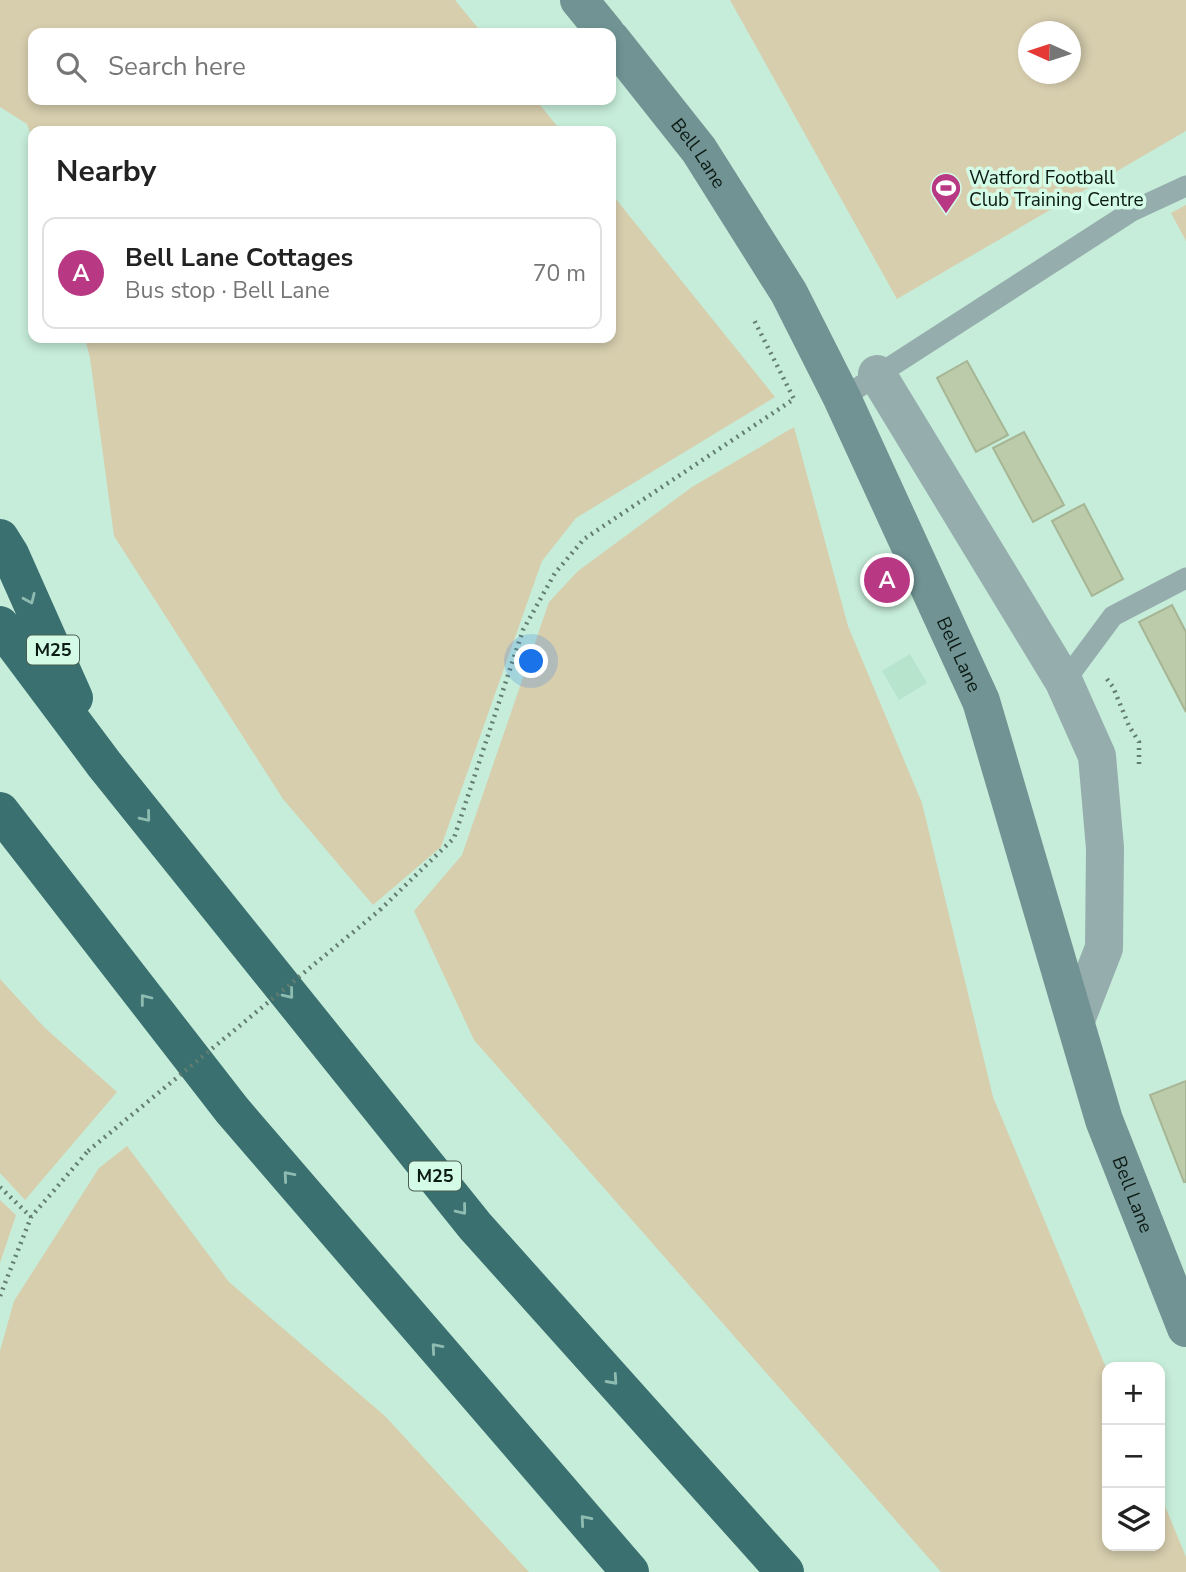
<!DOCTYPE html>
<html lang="en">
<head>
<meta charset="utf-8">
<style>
	:root { --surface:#fff; --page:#f6f6f6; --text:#222; --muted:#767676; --line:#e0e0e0; --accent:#b83884 }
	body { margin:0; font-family:"Nunito Sans",sans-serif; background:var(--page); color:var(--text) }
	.controls { position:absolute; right:21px; bottom:21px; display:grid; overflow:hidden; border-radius:14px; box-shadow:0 4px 10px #0003 }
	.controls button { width:63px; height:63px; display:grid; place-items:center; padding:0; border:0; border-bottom:2px solid var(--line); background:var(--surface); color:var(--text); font:35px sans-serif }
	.compass { position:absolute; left:1018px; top:21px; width:63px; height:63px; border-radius:50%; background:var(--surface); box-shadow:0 4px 10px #0003; rotate:273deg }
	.you { position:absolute; left:532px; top:662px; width:24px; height:24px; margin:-18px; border:5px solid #fff; border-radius:50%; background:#1a73e8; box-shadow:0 0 0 10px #1a73e833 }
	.badge { display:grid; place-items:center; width:46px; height:46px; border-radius:50%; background:var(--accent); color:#fff; font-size:23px; font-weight:700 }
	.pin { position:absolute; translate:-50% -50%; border:4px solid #fff; box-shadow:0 2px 7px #0006 }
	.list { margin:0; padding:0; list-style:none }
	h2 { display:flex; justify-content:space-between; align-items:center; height:91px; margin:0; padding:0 28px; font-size:30px }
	h2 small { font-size:23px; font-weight:400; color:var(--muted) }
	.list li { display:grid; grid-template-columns:46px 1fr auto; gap:21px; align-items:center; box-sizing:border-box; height:112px; margin:0 14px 14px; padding:0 14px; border:2px solid var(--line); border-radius:14px }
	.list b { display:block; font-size:26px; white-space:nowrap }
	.list p { margin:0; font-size:23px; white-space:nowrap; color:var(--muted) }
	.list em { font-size:23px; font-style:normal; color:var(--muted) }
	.icon { flex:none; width:38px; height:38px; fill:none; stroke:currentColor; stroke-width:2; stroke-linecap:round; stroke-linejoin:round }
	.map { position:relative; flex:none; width:1186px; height:1572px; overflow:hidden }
	.search { position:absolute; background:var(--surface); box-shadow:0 4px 10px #0003; left:28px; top:28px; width:588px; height:77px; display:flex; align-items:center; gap:18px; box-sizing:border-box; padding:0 24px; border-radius:14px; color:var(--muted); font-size:26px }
	.panel { position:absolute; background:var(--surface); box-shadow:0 4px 10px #0003; left:28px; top:126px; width:588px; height:217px; border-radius:14px }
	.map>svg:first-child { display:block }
	.built { fill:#b6e4cc }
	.green { fill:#d7ceae; fill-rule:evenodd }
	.building { fill:#bcccaa; stroke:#a6b594; stroke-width:2 }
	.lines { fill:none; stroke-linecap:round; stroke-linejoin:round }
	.path { stroke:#637e70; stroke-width:4.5; stroke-dasharray:2 5; stroke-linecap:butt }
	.lane { stroke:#96adae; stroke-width:21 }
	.street { stroke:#96adae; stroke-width:38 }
	.secondary { stroke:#719394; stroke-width:38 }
	.highway { stroke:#3b7071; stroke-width:38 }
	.path-bridge { stroke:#637e70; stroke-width:4.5; stroke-dasharray:2 5; stroke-linecap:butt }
	.oneway { stroke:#8fbcb1 }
	.labels { text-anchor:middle; stroke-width:7; stroke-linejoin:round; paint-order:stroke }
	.shield { fill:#d3fbe6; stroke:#485e53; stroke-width:2 }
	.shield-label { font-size:18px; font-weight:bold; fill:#0c1b14 }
	.street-label { font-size:19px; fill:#0c1b14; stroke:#d3fbe6 }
	.poi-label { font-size:19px; fill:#0c1b14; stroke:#d3fbe6; text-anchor:start }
</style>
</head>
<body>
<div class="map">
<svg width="1186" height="1572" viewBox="0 0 1186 1572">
	<rect width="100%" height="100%" fill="#c6edd9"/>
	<path class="built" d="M 910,654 L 927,683 L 899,700 L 882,671 Z"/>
	<path class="green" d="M 0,0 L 455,0 L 482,33 L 33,33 L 33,100 L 536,100 L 561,131 L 33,131 L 33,140 L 27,124 L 0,107 Z
		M 730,0 L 1186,0 L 1186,131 L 897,299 ZM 1028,32 L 1070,32 L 1070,74 L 1028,74 Z
		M 611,193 L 775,397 L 576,518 L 542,561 L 441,847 L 373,905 L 283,799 L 114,536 L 90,358 L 85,338 L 611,338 Z
		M 1186,205 L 1186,241 L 1171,213 Z
		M 794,427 L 848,626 L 922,803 L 993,1097 L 1107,1370 L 1107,1546 L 1160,1546 L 1160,1494 L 1186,1557 L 1186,1572 L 941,1572 L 474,1040 L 414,911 L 462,855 L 549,602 L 578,571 L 692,487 Z
		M 0,979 L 45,1028 L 117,1092 L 25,1200 L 0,1173 Z
		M 127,1146 L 229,1282 L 385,1416 L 529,1572 L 0,1572 L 0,1351 L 14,1301 L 99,1168 Z
		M 0,1200 L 16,1215 L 0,1263 Z"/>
	<path class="building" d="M 967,361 L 1008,435 L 976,452 L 937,378 Z
		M 1024,432 L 1064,505 L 1033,522 L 993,448 Z
		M 1084,504 L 1123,579 L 1092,596 L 1052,521 Z
		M 1172,605 L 1186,632 L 1186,712 L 1139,622 Z
		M 1186,1081 L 1186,1182 L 1184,1182 L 1150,1095 Z"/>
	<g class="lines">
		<path class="path" d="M 1107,679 L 1113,687 L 1129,726 L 1139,742 L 1139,767
			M 380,910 L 454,838 L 523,630 L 555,573 L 584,539 L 794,399 L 753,318
			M 0,1187 L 31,1217
			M 0,1296 L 31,1217 L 88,1151"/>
		<path class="lane" d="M 842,398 L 1132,211 L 1186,186
			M 1064,682 L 1113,616 L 1186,578"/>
		<path class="street" d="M 877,374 L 1064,682 L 1097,756 L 1105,848 L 1104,948 L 1076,1020"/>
		<g class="secondary">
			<path d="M 579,0 L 606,33"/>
			<path id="s1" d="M 611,39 L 699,150 L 789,293 L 842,398 L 981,701 L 1104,1120 L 1186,1328"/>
		</g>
		<path class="highway" d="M 0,538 L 10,554 L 74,698
			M 0,625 L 104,764 L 475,1226 L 785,1572
			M 0,811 L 232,1110 L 630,1572"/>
		<path class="path-bridge" d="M 88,1151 L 380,910"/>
	</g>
	<defs><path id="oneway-chevron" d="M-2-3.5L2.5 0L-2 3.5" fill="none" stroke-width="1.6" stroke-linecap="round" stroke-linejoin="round" transform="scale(1.75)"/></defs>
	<g class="oneway">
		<use href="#oneway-chevron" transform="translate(30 599) rotate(66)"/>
		<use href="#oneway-chevron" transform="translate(146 817) rotate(51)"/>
		<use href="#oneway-chevron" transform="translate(289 994) rotate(51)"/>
		<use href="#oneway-chevron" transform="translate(145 999) rotate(-128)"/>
		<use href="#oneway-chevron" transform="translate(288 1176) rotate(-131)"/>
		<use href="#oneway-chevron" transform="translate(462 1210) rotate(51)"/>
		<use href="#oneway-chevron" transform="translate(436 1348) rotate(-131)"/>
		<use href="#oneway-chevron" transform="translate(613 1380) rotate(48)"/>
		<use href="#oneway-chevron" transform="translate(585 1520) rotate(-131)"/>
	</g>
	<defs>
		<g id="stadium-pin" transform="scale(1.575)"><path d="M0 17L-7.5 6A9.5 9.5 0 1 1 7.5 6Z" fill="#b83884" stroke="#d3fbe6"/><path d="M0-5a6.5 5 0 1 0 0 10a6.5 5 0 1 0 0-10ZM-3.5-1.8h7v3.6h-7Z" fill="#fff"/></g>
	</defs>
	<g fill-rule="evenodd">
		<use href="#stadium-pin" x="946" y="188"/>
	</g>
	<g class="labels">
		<g class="shield">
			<rect x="27" y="635.5" width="52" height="29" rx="5"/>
			<rect x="409" y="1161.5" width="52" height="29" rx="5"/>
		</g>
		<g class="shield-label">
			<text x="53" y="656">M25</text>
			<text x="435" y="1182">M25</text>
		</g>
		<g class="street-label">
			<text dy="7" stroke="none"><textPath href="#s1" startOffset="144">Bell Lane</textPath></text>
			<text dy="7" stroke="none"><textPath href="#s1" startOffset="710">Bell Lane</textPath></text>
			<text dy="7" stroke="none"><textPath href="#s1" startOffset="1278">Bell Lane</textPath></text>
		</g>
		<g class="poi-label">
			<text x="969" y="184">Watford Football<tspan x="969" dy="22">Club Training Centre</tspan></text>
		</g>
	</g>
</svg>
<div class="controls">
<button>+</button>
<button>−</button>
<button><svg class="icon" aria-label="layers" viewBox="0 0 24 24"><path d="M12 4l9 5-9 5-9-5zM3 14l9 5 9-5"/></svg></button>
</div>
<svg class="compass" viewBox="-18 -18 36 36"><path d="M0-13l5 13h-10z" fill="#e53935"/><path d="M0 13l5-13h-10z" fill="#767676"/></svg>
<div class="you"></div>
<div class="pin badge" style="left:887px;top:580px">A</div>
<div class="search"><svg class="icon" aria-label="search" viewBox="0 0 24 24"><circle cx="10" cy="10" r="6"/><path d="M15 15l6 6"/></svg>Search here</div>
<section class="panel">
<h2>Nearby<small></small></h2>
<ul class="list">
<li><span class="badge">A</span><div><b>Bell Lane Cottages</b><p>Bus stop · Bell Lane</p></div><em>70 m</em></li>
</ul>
</section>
</div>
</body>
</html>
